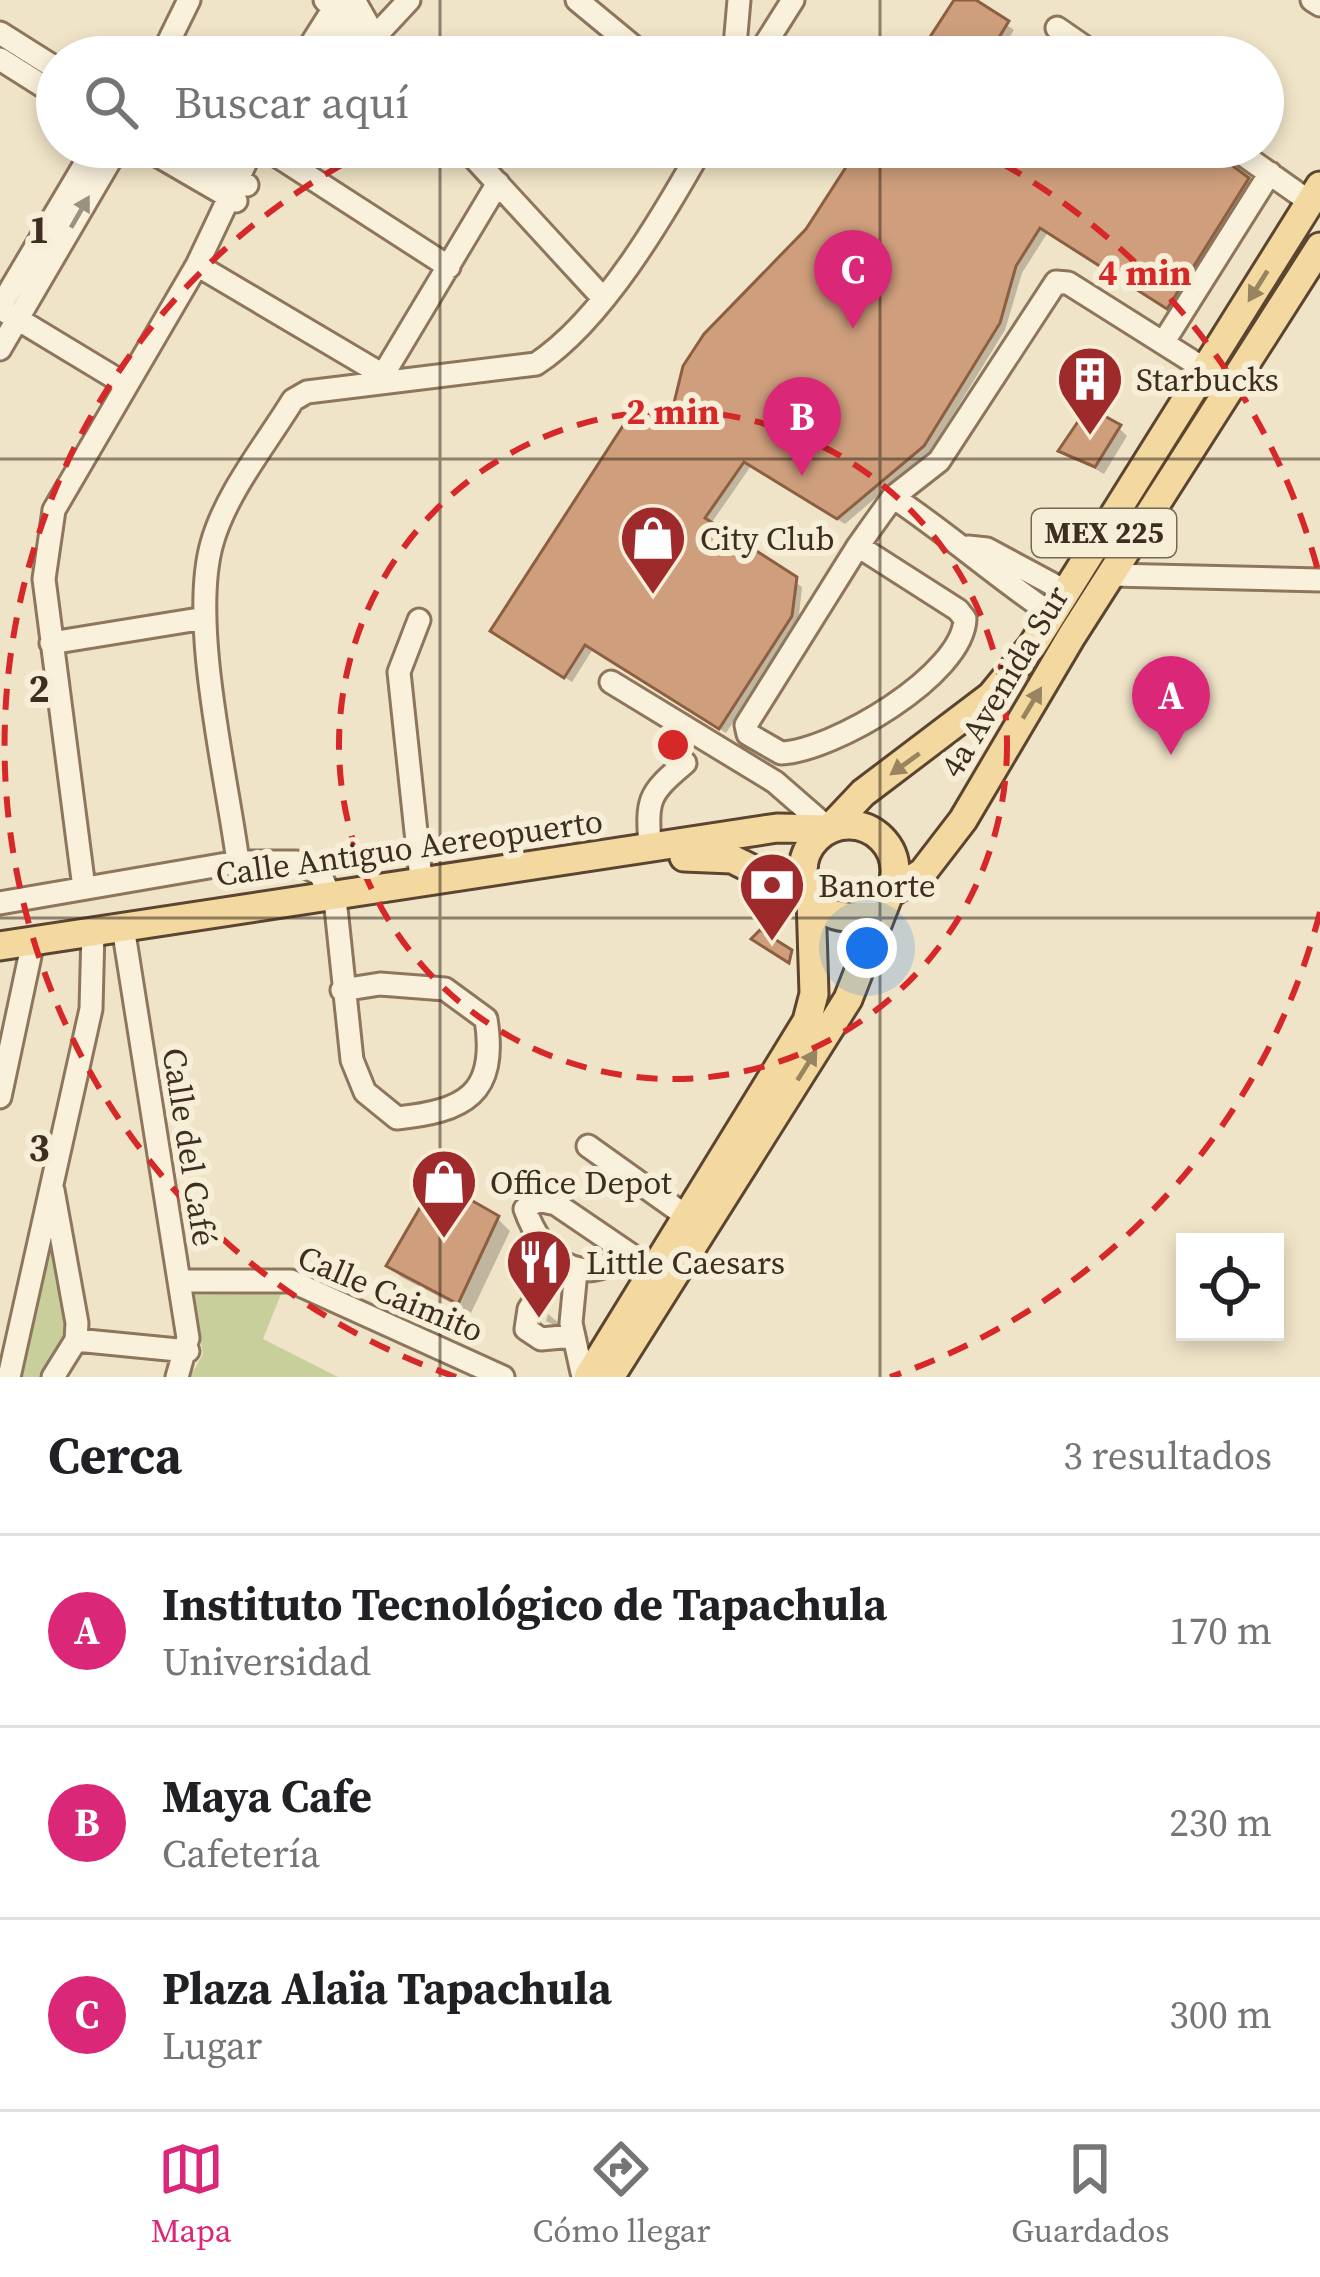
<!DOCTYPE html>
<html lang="es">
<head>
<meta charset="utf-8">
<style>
	:root { --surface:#fff; --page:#f2f2f2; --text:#202124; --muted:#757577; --line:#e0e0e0; --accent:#db2777 }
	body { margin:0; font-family:"Source Serif 4",serif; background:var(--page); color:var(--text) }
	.controls { position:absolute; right:36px; bottom:36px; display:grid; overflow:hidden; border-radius:0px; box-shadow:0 6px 18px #0003 }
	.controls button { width:108px; height:108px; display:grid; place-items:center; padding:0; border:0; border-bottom:3px solid var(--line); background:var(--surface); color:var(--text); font:60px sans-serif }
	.you { position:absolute; left:867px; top:948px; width:42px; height:42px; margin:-30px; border:9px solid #fff; border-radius:50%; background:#1a73e8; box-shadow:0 0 0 18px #1a73e833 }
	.badge { display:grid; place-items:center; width:78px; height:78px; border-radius:50%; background:var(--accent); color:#fff; font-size:39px; font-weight:700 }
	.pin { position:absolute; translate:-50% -99px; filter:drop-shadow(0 3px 6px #0008) }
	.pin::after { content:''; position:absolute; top:63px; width:42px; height:36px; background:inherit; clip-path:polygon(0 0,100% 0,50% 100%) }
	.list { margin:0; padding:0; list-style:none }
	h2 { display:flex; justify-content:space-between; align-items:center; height:156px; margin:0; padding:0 48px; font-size:51px }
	h2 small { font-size:39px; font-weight:400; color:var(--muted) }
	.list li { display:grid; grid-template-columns:78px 1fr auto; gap:36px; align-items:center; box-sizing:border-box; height:192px; padding:0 48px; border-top:3px solid var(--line) }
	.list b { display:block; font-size:45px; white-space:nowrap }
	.list p { margin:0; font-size:39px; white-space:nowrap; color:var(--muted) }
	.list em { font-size:39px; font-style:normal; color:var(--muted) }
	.icon { flex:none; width:66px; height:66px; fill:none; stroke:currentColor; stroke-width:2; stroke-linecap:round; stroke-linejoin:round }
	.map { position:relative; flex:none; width:1320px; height:1377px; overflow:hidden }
	.search { position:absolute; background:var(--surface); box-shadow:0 6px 18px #0003; left:36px; right:36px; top:36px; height:132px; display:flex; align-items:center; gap:30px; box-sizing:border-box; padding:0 42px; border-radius:66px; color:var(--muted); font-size:45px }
	.sheet { height:732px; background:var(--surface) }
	nav { display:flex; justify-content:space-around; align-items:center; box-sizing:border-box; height:168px; border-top:3px solid var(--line); background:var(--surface); font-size:33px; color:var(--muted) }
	nav a { display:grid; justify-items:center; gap:6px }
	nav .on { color:var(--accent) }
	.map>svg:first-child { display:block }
	.green { fill:#c9cf9b }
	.shadow { fill:#0003 }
	.building { fill:#cf9f7d; stroke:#8d5f41; stroke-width:3 }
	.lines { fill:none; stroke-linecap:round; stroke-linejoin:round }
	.minor-casing { stroke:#8d765c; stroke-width:27 }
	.major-casing { stroke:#5b4430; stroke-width:33 }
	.minor { stroke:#faf1dc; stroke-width:21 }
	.major { stroke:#f3d9a0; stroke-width:27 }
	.oneway { fill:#9c907e }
	.oneway2 { fill:#988460 }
	.grid { fill:none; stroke:#3d2e20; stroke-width:3; stroke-opacity:0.55 }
	.ring { fill:none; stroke:#d62828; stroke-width:6; stroke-dasharray:21 15 }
	.labels { text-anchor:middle; stroke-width:12; stroke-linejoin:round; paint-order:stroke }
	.shield { fill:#f7eed8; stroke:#756857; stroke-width:3 }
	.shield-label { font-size:30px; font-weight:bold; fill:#3d2e20 }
	.poi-label { font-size:33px; fill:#3d2e20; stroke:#f7eed8; text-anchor:start }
	.street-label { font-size:33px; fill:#3d2e20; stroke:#f7eed8 }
	.grid-label { font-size:39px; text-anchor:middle; font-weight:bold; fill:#3d2e20; stroke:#f7eed8; stroke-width:12; stroke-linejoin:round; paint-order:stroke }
	.centre { fill:#d62828; stroke:#f7eed8; stroke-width:6 }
	.ring-label { font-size:36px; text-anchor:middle; font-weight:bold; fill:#d62828; stroke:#f7eed8; stroke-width:12; stroke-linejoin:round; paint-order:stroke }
</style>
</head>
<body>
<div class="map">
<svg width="1320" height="1377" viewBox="0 0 1320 1377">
	<rect width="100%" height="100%" fill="#f0e4c8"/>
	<path class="green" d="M 49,1218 L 70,1330 L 41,1377 L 18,1377 Z
		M 281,1294 L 263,1339 L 338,1377 L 190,1377 L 203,1354 L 193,1295 Z"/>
	<path class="shadow" d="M 957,0 L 970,0 L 1014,30 L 997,57 L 921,57 Z
		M 863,147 L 1220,147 L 1227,166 L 1254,186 L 1174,313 L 1048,232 L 1022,273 L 1005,330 L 930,452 L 845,524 L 751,466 L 710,525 L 802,587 L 798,624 L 726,733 L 593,649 L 572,682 L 500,637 L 674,413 L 809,231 Z
		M 1119,428 L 1127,436 L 1104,474 L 1062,450 Z
		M 498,1219 L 510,1231 L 471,1313 L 401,1277 L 389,1265 Z
		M 548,1314 L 560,1324 L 558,1327 L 546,1321 Z"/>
	<path class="building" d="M 954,0 L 976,0 L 1009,21 L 987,57 L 917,57 Z
		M 859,147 L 1217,147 L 1222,158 L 1249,178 L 1167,309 L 1040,228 L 1016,266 L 1000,323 L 924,446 L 837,519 L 744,462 L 705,518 L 797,577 L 792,616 L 719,729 L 585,645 L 564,678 L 490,631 L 630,415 L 672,411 L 683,366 L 704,334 L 806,229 Z
		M 1088,407 L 1121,425 L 1095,467 L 1058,451 Z
		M 760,930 L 792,950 L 789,963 L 751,939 Z
		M 436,1180 L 499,1216 L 458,1304 L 386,1266 Z"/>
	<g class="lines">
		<g class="minor-casing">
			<path id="minor" d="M 325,0 L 379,57
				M 354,0 L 383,51
				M 577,0 L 646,57
				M 1312,0 L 1320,5
				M 1057,28 L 1099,57
				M 0,33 L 57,69
				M 368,44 L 409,0
				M 161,57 L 189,0
				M 303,57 L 339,0
				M 325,57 L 354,12
				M 734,57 L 739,0
				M 757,57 L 793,0
				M 0,59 L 57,95
				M 143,147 L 236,201
				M 185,147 L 247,185
				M 464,147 L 601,296
				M 1232,147 L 1310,202
				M 268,150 L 449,267
				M 197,265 L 383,375
				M 0,307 L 95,147
				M 6,312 L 125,384
				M 1163,343 L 1270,173
				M 0,349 L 118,147
				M 383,375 L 498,183
				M 893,497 C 950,535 996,577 1053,615
				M 858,546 L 958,610 L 965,619 C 963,675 833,751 781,753 L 748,734 L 746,725 L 858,546 L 893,497 L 939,461 L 1056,282 L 1068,283 L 1206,370
				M 968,547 L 987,549 L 1067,592
				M 1111,575 L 1320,580
				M 419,620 L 399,672 L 421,879
				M 51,643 L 205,618
				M 611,682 L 775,782 L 829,829
				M 650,848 C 647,799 647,795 685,763
				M 238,862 C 227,777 189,623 212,543 C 226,493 266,444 293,400 L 307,392 L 536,364 C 603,320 663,216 702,147
				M 84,888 L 44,579 L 54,510 L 197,265 L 253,147
				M 0,903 L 238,862 L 296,862 L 320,874 L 336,908 L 352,1060 L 365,1092 L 397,1118 C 464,1111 498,1095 486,1019 L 445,989 L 380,984 L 342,990
				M 123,927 L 188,1338 L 177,1377
				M 0,1097 L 30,956 L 28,942
				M 588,1146 L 686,1216
				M 53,1190 L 77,1323 L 76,1340 L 53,1377
				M 627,1253 C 581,1292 542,1257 525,1209 L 538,1200 L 556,1204 L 653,1270
				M 560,1263 L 529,1309 L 526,1329 L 541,1339 L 573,1336
				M 576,1271 L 571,1323 L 583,1377
				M 179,1281 L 291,1281 L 503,1377
				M 76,1340 L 188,1351
				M 9,1377 L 91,1009 L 93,931"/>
		</g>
		<g class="major-casing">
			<path id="major" d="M803 871a46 46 0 1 1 92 0a46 46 0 1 1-92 0Z
				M 0,946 L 777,828 L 829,829 L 863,793 L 991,696 L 1032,646 L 1320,186
				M 588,1377 L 807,1021 L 814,994 L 811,898 L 732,859 L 684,857
				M 610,1377 L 848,999 L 889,894 L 923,872 L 963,820 L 1071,637 L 1320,247"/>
		</g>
		<use href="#minor" class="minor"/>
		<use href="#major" class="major"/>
	</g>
	<defs><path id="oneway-solid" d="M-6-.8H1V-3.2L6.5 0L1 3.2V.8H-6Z" transform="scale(3)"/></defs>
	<use class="oneway" href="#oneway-solid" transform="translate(80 212) rotate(-60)"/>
	<g class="oneway2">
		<use href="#oneway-solid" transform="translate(1258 286) rotate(122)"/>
		<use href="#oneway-solid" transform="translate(1032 703) rotate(-59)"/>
		<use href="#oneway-solid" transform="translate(905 764) rotate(144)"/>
		<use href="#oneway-solid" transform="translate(807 1065) rotate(-58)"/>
	</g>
	<path class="grid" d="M 440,0 L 440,57M 880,0 L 880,57M 440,147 L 440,1377M 880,147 L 880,1377M 0,459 L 1320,459M 0,918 L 1320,918"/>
	<g class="ring">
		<circle cx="673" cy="745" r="334"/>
		<path d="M1320 912A668 668 0 0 1 890 1377M456 1377A668 668 0 0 1 375 147M971 147A668 668 0 0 1 1320 578"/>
	</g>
	<defs>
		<g id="building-pin" transform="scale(3.45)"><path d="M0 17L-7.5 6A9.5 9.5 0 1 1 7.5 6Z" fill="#9e2a2b" stroke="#f7eed8"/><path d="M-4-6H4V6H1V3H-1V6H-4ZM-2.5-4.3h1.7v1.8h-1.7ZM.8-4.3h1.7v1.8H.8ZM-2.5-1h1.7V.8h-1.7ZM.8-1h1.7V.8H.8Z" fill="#fff"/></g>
		<g id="shop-pin" transform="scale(3.45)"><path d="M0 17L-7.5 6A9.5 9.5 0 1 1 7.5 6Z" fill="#9e2a2b" stroke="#f7eed8"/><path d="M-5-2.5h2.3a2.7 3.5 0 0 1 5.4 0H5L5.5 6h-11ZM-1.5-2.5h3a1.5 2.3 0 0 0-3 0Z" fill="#fff"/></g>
		<g id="bank-pin" transform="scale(3.45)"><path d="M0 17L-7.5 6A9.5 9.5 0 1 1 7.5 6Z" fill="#9e2a2b" stroke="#f7eed8"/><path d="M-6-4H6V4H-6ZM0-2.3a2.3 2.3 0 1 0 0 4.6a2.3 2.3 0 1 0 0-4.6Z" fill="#fff"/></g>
		<g id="restaurant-pin" transform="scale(3.45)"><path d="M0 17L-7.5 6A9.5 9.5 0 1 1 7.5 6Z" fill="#9e2a2b" stroke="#f7eed8"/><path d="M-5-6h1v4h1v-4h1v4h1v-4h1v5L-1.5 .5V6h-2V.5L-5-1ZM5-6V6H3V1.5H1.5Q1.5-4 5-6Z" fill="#fff"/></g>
	</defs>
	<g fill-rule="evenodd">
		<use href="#building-pin" x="1090" y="379"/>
		<use href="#shop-pin" x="653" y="538"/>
		<use href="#bank-pin" x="772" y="885"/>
		<use href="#shop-pin" x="444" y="1182"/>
		<use href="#restaurant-pin" x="539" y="1262"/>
	</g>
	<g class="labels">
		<rect class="shield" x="1032" y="509" width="144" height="48" rx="9"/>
		<g class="shield-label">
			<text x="1104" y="543">MEX 225</text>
		</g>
		<g class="poi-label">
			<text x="1136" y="391">Starbucks</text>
			<text x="700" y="550">City Club</text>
			<text x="818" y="897">Banorte</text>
			<text x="490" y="1194">Office Depot</text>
			<text x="586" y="1274">Little Caesars</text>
		</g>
		<g class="street-label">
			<text transform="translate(1004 681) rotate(-59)" y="12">4a Avenida Sur</text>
			<text transform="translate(409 847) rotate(-8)" y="12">Calle Antiguo Aereopuerto</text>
			<text transform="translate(190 1147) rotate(81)" y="12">Calle del Café</text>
			<text transform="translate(391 1293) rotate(23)" y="12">Calle Caimito</text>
		</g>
	</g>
	<g class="grid-label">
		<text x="39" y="243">1</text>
		<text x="39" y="702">2</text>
		<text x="39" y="1161">3</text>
	</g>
	<circle cx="673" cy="745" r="18" class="centre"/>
	<g class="ring-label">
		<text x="1145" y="285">4 min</text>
		<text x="673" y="424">2 min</text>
	</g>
</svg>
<div class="controls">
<button><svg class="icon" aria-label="locate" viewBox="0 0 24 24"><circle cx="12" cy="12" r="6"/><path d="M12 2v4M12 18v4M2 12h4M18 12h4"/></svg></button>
</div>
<div class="you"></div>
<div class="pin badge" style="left:1171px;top:755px">A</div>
<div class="pin badge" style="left:802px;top:476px">B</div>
<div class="pin badge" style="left:853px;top:329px">C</div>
<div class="search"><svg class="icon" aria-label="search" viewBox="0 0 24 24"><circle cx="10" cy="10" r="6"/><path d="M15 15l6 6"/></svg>Buscar aquí</div>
</div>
<section class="sheet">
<h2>Cerca<small>3 resultados</small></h2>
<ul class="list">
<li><span class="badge">A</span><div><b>Instituto Tecnológico de Tapachula</b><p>Universidad</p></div><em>170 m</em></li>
<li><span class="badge">B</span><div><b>Maya Cafe</b><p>Cafetería</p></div><em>230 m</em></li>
<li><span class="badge">C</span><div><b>Plaza Alaïa Tapachula</b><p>Lugar</p></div><em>300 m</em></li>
</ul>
</section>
<nav>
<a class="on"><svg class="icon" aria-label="map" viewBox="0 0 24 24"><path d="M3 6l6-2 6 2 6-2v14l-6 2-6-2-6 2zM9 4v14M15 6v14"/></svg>Mapa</a>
<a><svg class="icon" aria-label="directions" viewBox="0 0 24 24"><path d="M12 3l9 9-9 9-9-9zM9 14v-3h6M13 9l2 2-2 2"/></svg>Cómo llegar</a>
<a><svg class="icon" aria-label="saved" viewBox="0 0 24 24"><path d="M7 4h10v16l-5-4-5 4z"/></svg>Guardados</a>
</nav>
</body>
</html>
